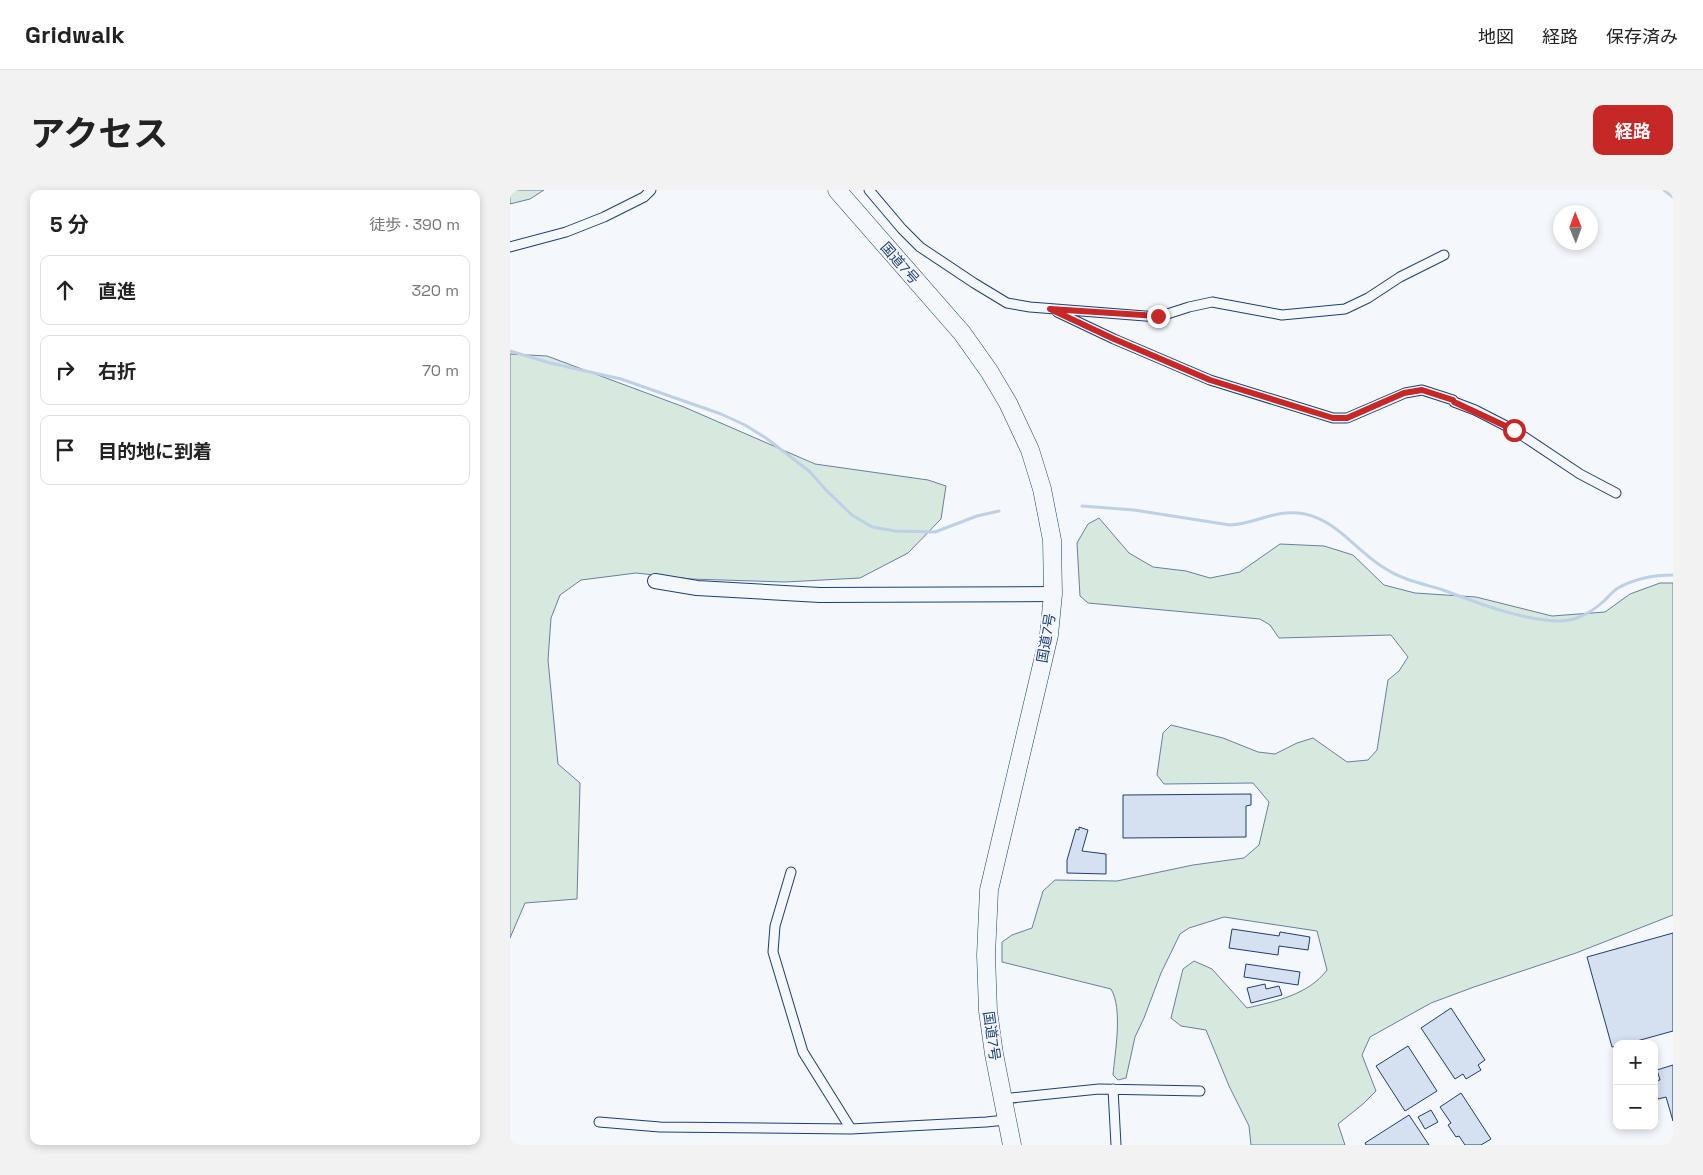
<!DOCTYPE html>
<html lang="ja">
<head>
<meta charset="utf-8">
<style>
	:root { --surface:#fff; --page:#f2f2f2; --text:#222; --muted:#767676; --line:#e0e0e0; --accent:#c62828 }
	body { margin:0; font-family:"Space Grotesk","Noto Sans JP",sans-serif; background:var(--page); color:var(--text) }
	.controls { position:absolute; right:15px; bottom:15px; display:grid; overflow:hidden; border-radius:10px; box-shadow:0 2px 8px #0003 }
	.controls button { width:45px; height:45px; display:grid; place-items:center; padding:0; border:0; border-bottom:1px solid var(--line); background:var(--surface); color:var(--text); font:25px sans-serif }
	.compass { position:absolute; left:1043px; top:15px; width:45px; height:45px; border-radius:50%; background:var(--surface); box-shadow:0 2px 8px #0003; rotate:359deg }
	.stop { position:absolute; width:15px; height:15px; margin:-11px; border:4px solid #c62828; border-radius:50%; background:#fff }
	.stop.end { background:#c62828; border-color:#fff; box-shadow:0 1px 5px #0008 }
	.list { margin:0; padding:0; list-style:none }
	h2 { display:flex; justify-content:space-between; align-items:center; height:65px; margin:0; padding:0 20px; font-size:21px }
	h2 small { font-size:16px; font-weight:400; color:var(--muted) }
	.list li { display:grid; grid-template-columns:32px 1fr auto; gap:15px; align-items:center; box-sizing:border-box; height:70px; margin:0 10px 10px; padding:0 10px; border:1px solid var(--line); border-radius:10px }
	.list b { display:block; font-size:19px; white-space:nowrap }
	.list em { font-size:16px; font-style:normal; color:var(--muted) }
	.icon { flex:none; width:28px; height:28px; fill:none; stroke:currentColor; stroke-width:2; stroke-linecap:round; stroke-linejoin:round }
	.map { position:relative; flex:none; width:1163px; height:955px; overflow:hidden; border-radius:10px }
	header { display:flex; align-items:center; gap:30px; box-sizing:border-box; height:70px; padding:0 25px; background:var(--surface); border-bottom:1px solid var(--line) }
	header strong { font-size:24px }
	nav { display:flex; gap:28px; margin-inline-start:auto; font-size:18px }
	.intro { display:flex; align-items:center; justify-content:space-between; box-sizing:border-box; height:120px; padding:0 30px }
	h1 { margin:0; font-size:35px }
	.button { padding:12px 22px; border-radius:10px; background:var(--accent); color:#fff; font-size:18px; font-weight:700 }
	main { display:flex; gap:30px; padding:0 30px }
	aside { flex:1; background:var(--surface); border-radius:10px; box-shadow:0 2px 8px #0003 }
	.map>svg:first-child { display:block }
	.green { fill:#d7e8df; stroke:#687fa3 }
	.lines { fill:none; stroke-linecap:round; stroke-linejoin:round }
	.stream { stroke:#bed0e5; stroke-width:3 }
	.building { fill:#d5e0f0; stroke:#1d3f73 }
	.street-casing { stroke:#1d3f73; stroke-width:11 }
	.secondary-casing { stroke:#1d3f73; stroke-width:16 }
	.highway-casing { stroke:#1d3f73; stroke-width:19 }
	.street { stroke:#f4f7fb; stroke-width:9 }
	.secondary { stroke:#f4f7fb; stroke-width:14 }
	.highway { stroke:#f4f7fb; stroke-width:18 }
	.route { stroke:#c62828; stroke-width:6 }
	.labels { text-anchor:middle; stroke-width:4; stroke-linejoin:round; paint-order:stroke }
	.street-label { font-size:14px; fill:#1d3f73; stroke:#f4f7fb }
</style>
</head>
<body>
<header>
<strong>Gridwalk</strong>
<nav><a>地図</a><a>経路</a><a>保存済み</a></nav>
</header>
<div class="intro"><h1>アクセス</h1><a class="button">経路</a></div>
<main>
<aside>
<h2>5 分<small>徒歩 · 390 m</small></h2>
<ul class="list">
<li><svg class="icon" aria-label="ahead" viewBox="0 0 24 24"><path d="M12 20V5M6 11l6-6 6 6"/></svg><div><b>直進</b></div><em>320 m</em></li>
<li><svg class="icon" aria-label="right" viewBox="0 0 24 24"><path d="M7 20v-9h11M14 6l5 5-5 5"/></svg><div><b>右折</b></div><em>70 m</em></li>
<li><svg class="icon" aria-label="arrive" viewBox="0 0 24 24"><path d="M6 21V4h12l-3 4 3 4H6"/></svg><div><b>目的地に到着</b></div></li>
</ul>
</aside>
<div class="map">
<svg width="1163" height="955" viewBox="0 0 1163 955">
	<rect width="100%" height="100%" fill="#f4f7fb"/>
	<path class="green" d="M 0,0 L 34,0 L 20,9 L 0,14 Z
		M 0,164 L 37,166 L 174,217 L 305,274 L 418,290 L 436,296 L 431,329 L 398,363 L 350,388 L 275,392 L 181,389 L 126,383 L 71,390 L 50,405 L 41,428 L 38,470 L 48,574 L 70,593 L 67,709 L 15,713 L 0,748 Z
		M 589,328 L 619,363 L 643,377 L 676,381 L 700,388 L 730,382 L 770,354 L 814,356 L 843,365 L 874,395 L 905,403 L 966,407 L 1042,426 L 1095,422 L 1120,404 L 1150,393 L 1163,393 L 1163,725 L 1066,763 L 964,797 L 921,813 L 860,847 L 852,865 L 866,901 L 853,914 L 828,934 L 835,955 L 741,955 L 739,936 L 719,896 L 696,840 L 671,836 L 661,828 L 673,779 L 684,771 L 702,779 L 737,818 C 766,811 798,805 817,780 L 807,741 L 714,727 L 679,738 L 670,744 L 651,783 L 634,828 L 625,847 L 616,888 L 608,890 L 603,885 C 605,862 613,819 601,799 L 492,772 L 492,752 L 502,745 L 522,738 L 533,701 L 545,690 L 607,691 L 683,675 L 734,668 L 749,655 L 759,612 L 743,593 L 654,594 L 647,585 L 653,543 L 661,535 L 713,548 L 748,562 L 765,564 L 787,553 L 803,548 L 837,572 L 858,570 L 867,560 L 878,490 L 889,481 L 898,467 L 881,445 L 769,448 L 760,435 L 750,429 L 578,413 L 570,406 L 567,353 L 578,334 Z"/>
	<g class="lines">
		<path class="stream" d="M 1154,0 L 1163,7
			M 0,161 L 40,173 L 111,189 L 211,224 L 235,235 L 256,248 L 299,281 L 317,301 L 342,325 L 362,337 L 385,341 L 425,342 L 467,326 L 489,321
			M 572,316 L 624,320 L 720,335 C 747,334 765,318 795,324 C 828,331 848,363 876,379 C 893,390 914,394 933,400 C 966,412 1000,426 1035,430 C 1059,434 1076,427 1094,411 C 1098,407 1103,401 1108,398 C 1124,389 1145,385 1163,385"/>
	</g>
	<path class="building" d="M 741,604 L 741,615 L 736,616 L 736,647 L 613,648 L 613,605 Z
		M 569,637 L 578,640 L 572,661 L 596,664 L 596,684 L 557,683 L 557,670 L 566,639 L 569,640 Z
		M 722,739 L 769,746 L 770,742 L 800,747 L 798,760 L 769,756 L 768,765 L 719,758 Z
		M 1163,743 L 1163,841 L 1116,854 L 1107,854 L 1107,856 L 1102,857 L 1077,767 Z
		M 736,774 L 790,782 L 788,795 L 734,787 Z
		M 755,794 L 756,799 L 769,796 L 772,805 L 741,813 L 737,798 Z
		M 941,818 L 975,870 L 968,875 L 971,880 L 956,889 L 953,884 L 945,889 L 911,838 Z
		M 898,856 L 927,901 L 895,921 L 866,876 Z
		M 1163,875 L 1163,931 L 1156,907 L 1148,909 L 1144,894 L 1144,891 L 1150,890 L 1147,880 Z
		M 951,903 L 981,949 L 971,955 L 955,955 L 949,946 L 946,947 L 938,935 L 941,933 L 930,917 Z
		M 921,920 L 928,932 L 915,939 L 908,927 Z
		M 899,925 L 919,955 L 856,955 L 855,953 Z"/>
	<g class="lines">
		<g class="street-casing">
			<path id="street" d="M 359,0 L 392,39 L 410,57 L 464,93 L 497,113 L 520,117 L 648,127 L 679,117 L 702,112 L 772,125 L 835,119 L 858,108 L 890,87 L 934,65
				M 0,57 L 56,42 L 94,27 L 134,7 L 141,0
				M 547,122 L 604,149 L 700,190 L 823,228 L 837,228 L 895,203 L 912,200 L 943,210 L 944,212 L 965,220 L 1004,240 L 1070,284 L 1106,303
				M 281,682 L 265,736 L 263,762 L 293,862 L 341,939
				M 603,899 L 606,955
				M 492,909 L 589,899 L 690,901
				M 89,932 L 150,937 L 341,939 L 476,932 L 496,930"/>
		</g>
		<g class="secondary-casing">
			<path id="secondary" d="M 145,391 L 187,398 L 310,405 L 543,404"/>
		</g>
		<g class="highway-casing">
			<path id="highway" d="M 327,0 L 452,143 L 479,181 L 498,213 L 520,260 L 532,299 L 542,350 L 543,404 L 539,445 L 479,700 L 476,765 L 478,821 L 484,864 L 502,955"/>
		</g>
		<use href="#street" class="street"/>
		<use href="#secondary" class="secondary"/>
		<use href="#highway" class="highway"/>
	</g>
	<g class="lines">
		<path class="route" d="M 648,126 L 540,119 L 604,149 L 700,190 L 823,228 L 837,228 L 894,203 L 912,200 L 943,210 L 944,212 L 1004,240"/>
	</g>
	<g class="labels">
		<g class="street-label">
			<text transform="translate(390 73) rotate(49)" y="5">国道7号</text>
			<text transform="translate(536 448) rotate(-80)" y="5">国道7号</text>
			<text transform="translate(482 846) rotate(82)" y="5">国道7号</text>
		</g>
	</g>
</svg>
<div class="controls">
<button>+</button>
<button>−</button>
</div>
<svg class="compass" viewBox="-18 -18 36 36"><path d="M0-13l5 13h-10z" fill="#e53935"/><path d="M0 13l5-13h-10z" fill="#767676"/></svg>
<div class="stop" style="left:1004px;top:240px"></div>
<div class="stop end" style="left:648px;top:126px"></div>
</div>
</main>
</body>
</html>
